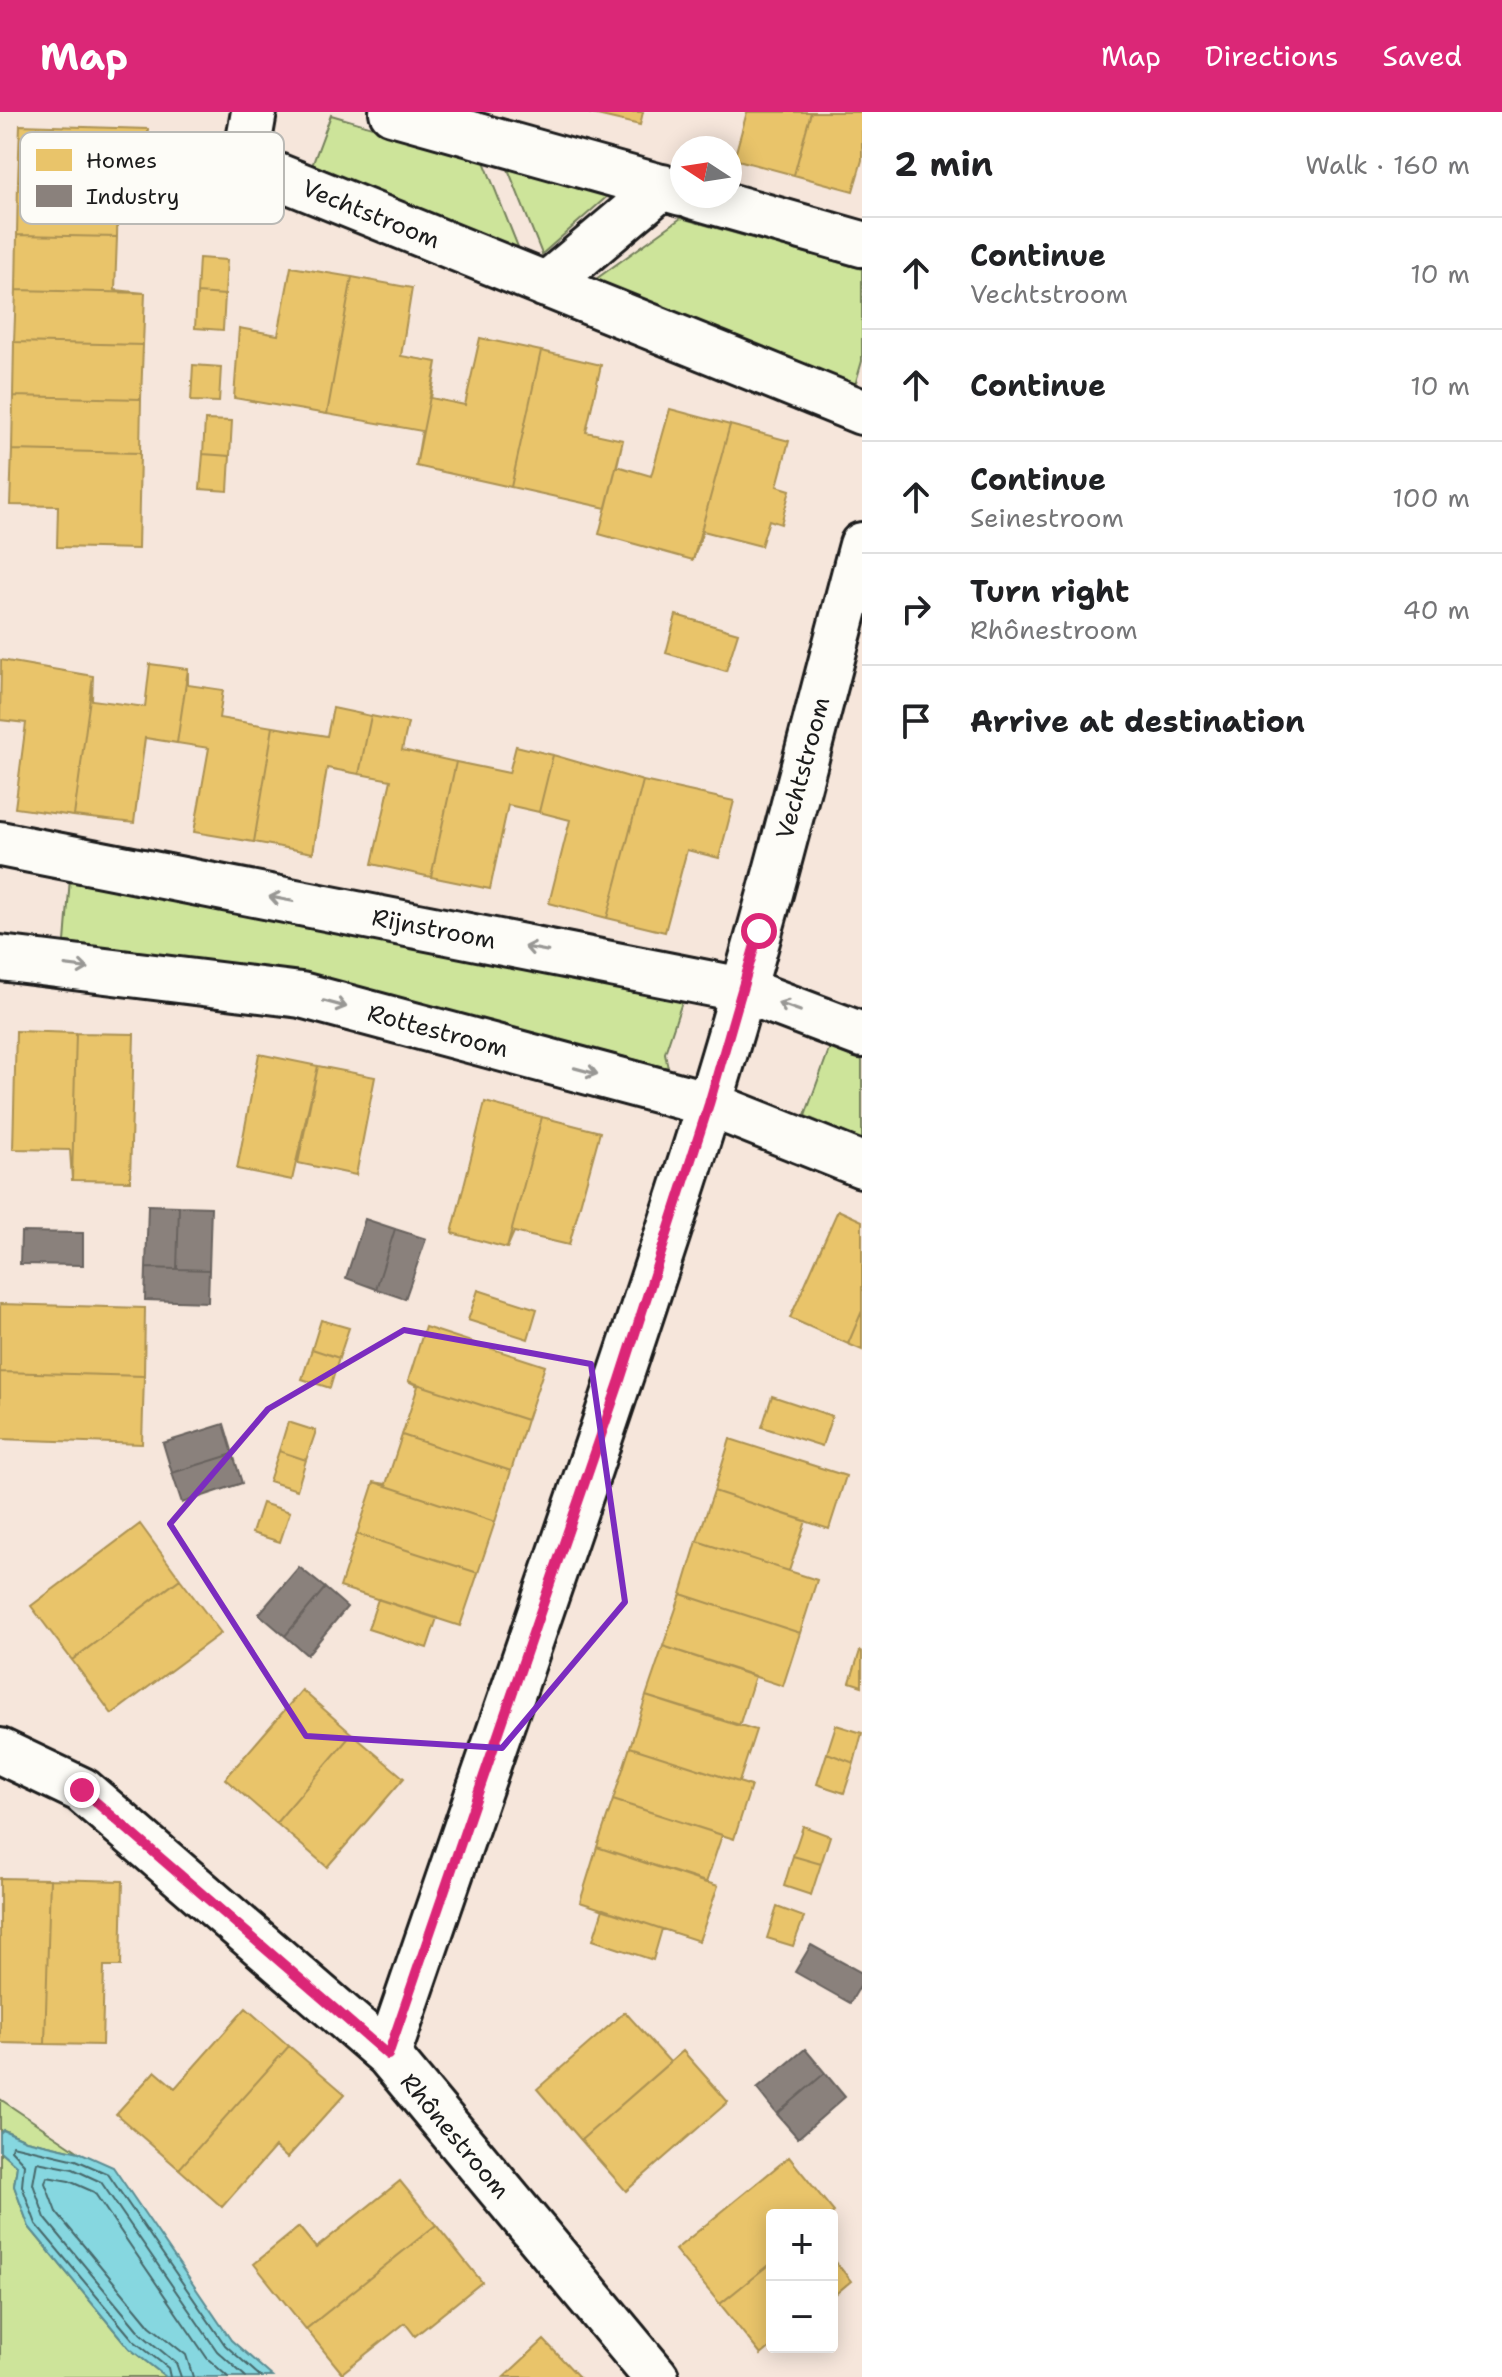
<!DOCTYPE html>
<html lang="en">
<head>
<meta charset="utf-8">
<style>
	:root { --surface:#fff; --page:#f6f6f6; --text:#202124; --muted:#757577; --line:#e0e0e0; --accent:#db2777 }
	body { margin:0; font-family:"Shantell Sans",sans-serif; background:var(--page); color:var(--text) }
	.controls { position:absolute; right:24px; bottom:24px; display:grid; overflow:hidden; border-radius:8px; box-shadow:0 4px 20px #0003 }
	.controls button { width:72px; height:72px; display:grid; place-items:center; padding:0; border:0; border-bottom:2px solid var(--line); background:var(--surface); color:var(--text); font:40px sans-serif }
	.compass { position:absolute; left:670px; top:24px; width:72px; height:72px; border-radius:50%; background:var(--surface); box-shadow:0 4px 20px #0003; rotate:282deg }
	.stop { position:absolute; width:24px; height:24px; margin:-18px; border:6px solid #db2777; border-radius:50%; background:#fff }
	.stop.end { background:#db2777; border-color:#fff; box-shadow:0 2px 8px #0008 }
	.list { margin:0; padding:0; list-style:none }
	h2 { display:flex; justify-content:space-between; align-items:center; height:104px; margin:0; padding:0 32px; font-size:34px }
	h2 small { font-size:26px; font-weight:400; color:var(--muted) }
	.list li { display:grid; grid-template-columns:52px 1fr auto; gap:24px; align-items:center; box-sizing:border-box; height:112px; padding:0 32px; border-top:2px solid var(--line) }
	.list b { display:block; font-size:30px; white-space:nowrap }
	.list p { margin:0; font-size:26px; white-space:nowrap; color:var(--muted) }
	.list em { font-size:26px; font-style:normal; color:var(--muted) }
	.icon { flex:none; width:44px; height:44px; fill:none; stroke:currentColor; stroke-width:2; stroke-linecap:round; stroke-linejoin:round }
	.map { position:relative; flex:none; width:862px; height:2265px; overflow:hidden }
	header { display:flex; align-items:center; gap:48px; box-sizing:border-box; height:112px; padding:0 40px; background:var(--accent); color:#fff }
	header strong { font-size:38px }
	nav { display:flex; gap:44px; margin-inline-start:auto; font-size:28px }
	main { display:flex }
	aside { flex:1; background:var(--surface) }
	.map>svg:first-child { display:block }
	.green { fill:#cde49a; stroke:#74805b; stroke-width:2 }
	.water { fill:#86d7e0; stroke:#5c8c92; stroke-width:2 }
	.homes { fill:#e9c46a; stroke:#ac9253; stroke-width:2 }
	.industry { fill:#8a817c; stroke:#69635f; stroke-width:2 }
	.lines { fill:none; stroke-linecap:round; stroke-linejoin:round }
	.shore { stroke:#46676a; stroke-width:2 }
	.minor-casing { stroke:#1c1c1c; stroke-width:50 }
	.minor { stroke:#fdfcf7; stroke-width:44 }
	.oneway { stroke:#989794 }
	.route { stroke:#db2777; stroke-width:10 }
	.marked { fill:none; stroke:#7b2cbf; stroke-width:6; stroke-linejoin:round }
	.labels { text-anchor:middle; stroke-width:8; stroke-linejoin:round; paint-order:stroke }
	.street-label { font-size:24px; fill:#1c1c1c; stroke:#fdfcf7 }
	.key { fill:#fdfcf7; stroke:#bab9b5; stroke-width:2 }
	.key-label { font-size:22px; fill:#1c1c1c }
</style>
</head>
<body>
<header>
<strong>Map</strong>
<nav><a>Map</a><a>Directions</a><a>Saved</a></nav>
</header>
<main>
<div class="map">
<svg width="862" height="2265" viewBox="0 0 862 2265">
	<rect width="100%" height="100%" fill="#f6e6db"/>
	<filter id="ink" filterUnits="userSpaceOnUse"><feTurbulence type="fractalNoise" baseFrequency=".0125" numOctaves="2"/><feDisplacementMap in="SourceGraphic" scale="16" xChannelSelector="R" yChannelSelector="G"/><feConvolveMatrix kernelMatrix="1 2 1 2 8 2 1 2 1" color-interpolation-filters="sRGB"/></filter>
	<g filter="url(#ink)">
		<path class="green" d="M 331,3 L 483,47 L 524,150 L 309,62 Z
			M 506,52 L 610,82 L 542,142 Z
			M 681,106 L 862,157 L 862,249 L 853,280 L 589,172 Z
			M 70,766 L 328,808 L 682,890 L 665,941 L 668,956 L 329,870 L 65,830 Z
			M 830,935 L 862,948 L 862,1028 L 805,1004 Z
			M 0,1987 L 79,2040 L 26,2028 L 4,2018 L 0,2021 Z
			M 0,2039 L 17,2054 L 14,2074 L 29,2115 L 129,2236 L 166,2265 L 0,2265 Z"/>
		<path class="water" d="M 3,2018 L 26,2028 L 79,2040 L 113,2055 L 231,2228 L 273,2265 L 166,2265 L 129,2236 L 29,2115 L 14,2074 L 17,2054 L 0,2039 L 0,2021 Z"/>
		<path class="homes" d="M 584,0 L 643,0 L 640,13 Z
			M 747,0 L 811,0 L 794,63 L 734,47 Z
			M 811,0 L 862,0 L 862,48 L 853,79 L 794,63 Z
			M 20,13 L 148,17 L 148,72 L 18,69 Z
			M 18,69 L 148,72 L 118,73 L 117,125 L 17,123 Z
			M 17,123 L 117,125 L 115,178 L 145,181 L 16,178 Z
			M 199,146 L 227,148 L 225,183 L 197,181 Z
			M 291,155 L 352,165 L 327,302 L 234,286 L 239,216 L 278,223 Z
			M 352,165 L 412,176 L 401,244 L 437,250 L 416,354 L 422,319 L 327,302 Z
			M 16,178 L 145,181 L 143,233 L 14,230 Z
			M 197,181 L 225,183 L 223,218 L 195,216 Z
			M 480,226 L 541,239 L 511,375 L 416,354 L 437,250 L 431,286 L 465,293 Z
			M 14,230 L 143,233 L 141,287 L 13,284 Z
			M 541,239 L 601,253 L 586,320 L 623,328 L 606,396 L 511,375 Z
			M 193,253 L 221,255 L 219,290 L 191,289 Z
			M 13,284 L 141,287 L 140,341 L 12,338 Z
			M 670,297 L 730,313 L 693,448 L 599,422 L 623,328 L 617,354 L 651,364 Z
			M 205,308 L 232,309 L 230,344 L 203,342 Z
			M 730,313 L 789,329 L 777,374 L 790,378 L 781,412 L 769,408 L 761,434 L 703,419 L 693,448 Z
			M 12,338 L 140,341 L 138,437 L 57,435 L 58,394 L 10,393 Z
			M 203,342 L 230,344 L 228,379 L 200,377 Z
			M 676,503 L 738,521 L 726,559 L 666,541 Z
			M 1,548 L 93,564 L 74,704 L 15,696 L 26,611 L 0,608 Z
			M 150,552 L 188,557 L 177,631 L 145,626 L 134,711 L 74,704 L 93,564 L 92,588 L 145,595 Z
			M 188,557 L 188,573 L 223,578 L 219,606 L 273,615 L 254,730 L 194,720 L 209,636 L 177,631 Z
			M 333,596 L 371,604 L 359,662 L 327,656 L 313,741 L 254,730 L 273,615 L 327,624 Z
			M 371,604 L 408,611 L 402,638 L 456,650 L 431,765 L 372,752 L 391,668 L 359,662 Z
			M 516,634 L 553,643 L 539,700 L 508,693 L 490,777 L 431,765 L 456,650 L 509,661 Z
			M 553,643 L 643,669 L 607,806 L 549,791 L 570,708 L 539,700 Z
			M 643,669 L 734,689 L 719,746 L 687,738 L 665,820 L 607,806 Z
			M 16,919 L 76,921 L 72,1068 L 70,1038 L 13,1037 Z
			M 76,921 L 134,922 L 130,1069 L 72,1068 Z
			M 259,942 L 318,954 L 292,1068 L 237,1057 Z
			M 318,954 L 375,965 L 356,1063 L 298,1051 Z
			M 485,990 L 542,1005 L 507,1136 L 452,1121 Z
			M 542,1005 L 600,1020 L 569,1133 L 514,1120 L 507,1136 Z
			M 838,1098 L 862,1109 L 862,1199 L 848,1232 L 790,1206 Z
			M 478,1178 L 537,1197 L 528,1227 L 468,1208 Z
			M 0,1192 L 145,1196 L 144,1264 L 0,1260 Z
			M 862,1199 L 862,1238 L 848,1232 Z
			M 321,1208 L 349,1216 L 339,1246 L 312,1237 Z
			M 425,1215 L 545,1254 L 527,1308 L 408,1269 Z
			M 312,1237 L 339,1246 L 330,1276 L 302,1267 Z
			M 0,1260 L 144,1264 L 142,1332 L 0,1327 Z
			M 408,1269 L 527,1308 L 511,1359 L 402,1323 L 418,1274 Z
			M 772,1284 L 832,1304 L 822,1334 L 762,1315 Z
			M 288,1310 L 316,1319 L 306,1348 L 279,1339 Z
			M 402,1323 L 511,1359 L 495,1410 L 374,1370 L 386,1372 Z
			M 730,1327 L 846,1364 L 829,1417 L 714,1379 Z
			M 279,1339 L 306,1348 L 297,1378 L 269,1369 Z
			M 374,1370 L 495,1410 L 478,1461 L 357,1422 Z
			M 714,1379 L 806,1409 L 789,1459 L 697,1429 Z
			M 262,1391 L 290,1400 L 280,1430 L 252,1421 Z
			M 140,1412 L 180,1467 L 72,1548 L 31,1494 Z
			M 357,1422 L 478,1461 L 460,1514 L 340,1475 Z
			M 697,1429 L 817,1468 L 800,1521 L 681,1482 Z
			M 180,1467 L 221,1521 L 112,1602 L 72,1548 Z
			M 681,1482 L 800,1521 L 783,1574 L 663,1534 Z
			M 378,1487 L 437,1506 L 427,1536 L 368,1517 Z
			M 663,1534 L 755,1564 L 739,1614 L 646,1584 Z
			M 860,1539 L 862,1540 L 862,1574 L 850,1570 Z
			M 302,1578 L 352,1622 L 276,1711 L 225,1667 Z
			M 646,1584 L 756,1618 L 739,1670 L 630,1635 Z
			M 836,1613 L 862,1621 L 854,1651 L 827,1641 Z
			M 352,1622 L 404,1666 L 327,1755 L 276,1711 Z
			M 630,1635 L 751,1674 L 734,1727 L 613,1688 Z
			M 827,1641 L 854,1651 L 844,1681 L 817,1672 Z
			M 613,1688 L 722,1723 L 706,1771 L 597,1735 Z
			M 803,1714 L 830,1724 L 821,1752 L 793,1744 Z
			M 597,1735 L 718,1774 L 699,1829 L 580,1790 Z
			M 793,1744 L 821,1752 L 811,1783 L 784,1774 Z
			M 0,1766 L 50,1767 L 45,1932 L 0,1931 Z
			M 50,1767 L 123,1769 L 121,1854 L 104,1854 L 102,1933 L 45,1932 Z
			M 777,1795 L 804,1805 L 793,1834 L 767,1826 Z
			M 603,1797 L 662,1817 L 653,1848 L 593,1828 Z
			M 246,1896 L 289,1934 L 179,2057 L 116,2002 L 155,1959 L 175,1976 Z
			M 625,1900 L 670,1950 L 581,2028 L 537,1977 Z
			M 289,1934 L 345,1982 L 287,2046 L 275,2035 L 222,2095 L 179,2057 Z
			M 683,1939 L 728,1990 L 626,2079 L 581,2028 Z
			M 789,2045 L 834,2100 L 830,2103 L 772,2103 L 772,2150 L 720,2192 L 675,2138 Z
			M 400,2069 L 436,2113 L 306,2217 L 254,2152 L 299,2115 L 316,2136 Z
			M 436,2113 L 482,2170 L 415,2224 L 405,2211 L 342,2261 L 306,2217 Z
			M 832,2145 L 851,2169 L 832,2185 Z
			M 772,2150 L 772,2234 L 761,2243 L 720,2192 Z
			M 544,2228 L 579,2265 L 504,2265 Z"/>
		<path class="industry" d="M 148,1093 L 179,1094 L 177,1157 L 146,1156 Z
			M 179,1094 L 211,1095 L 209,1158 L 177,1157 Z
			M 365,1107 L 395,1117 L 376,1177 L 346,1166 Z
			M 395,1117 L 426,1127 L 405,1187 L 376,1177 Z
			M 21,1120 L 83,1121 L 83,1153 L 20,1152 Z
			M 146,1156 L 209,1158 L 208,1190 L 145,1188 Z
			M 224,1312 L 233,1342 L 172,1361 L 163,1331 Z
			M 233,1342 L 242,1371 L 182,1391 L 172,1361 Z
			M 299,1455 L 325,1476 L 285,1524 L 259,1502 Z
			M 325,1476 L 347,1495 L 307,1543 L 285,1524 Z
			M 811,1833 L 862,1861 L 862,1871 L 850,1891 L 795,1860 Z
			M 805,1937 L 825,1961 L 777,2002 L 757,1977 Z
			M 825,1961 L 845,1985 L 798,2026 L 777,2002 Z"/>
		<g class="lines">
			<path class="shore" d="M 170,2265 L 168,2256 L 134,2229 L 36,2112 L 22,2074 L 24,2052 L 11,2038 L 12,2033 L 76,2048 L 108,2062 L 225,2233 L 261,2265
				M 181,2265 L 176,2251 L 141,2222 L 45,2106 L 33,2072 L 37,2050 L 73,2057 L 101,2070 L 217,2239 L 246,2265
				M 193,2265 L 186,2243 L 150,2214 L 56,2100 L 45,2071 L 47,2065 L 69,2069 L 94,2080 L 207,2246 L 228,2265"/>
			<g class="minor-casing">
				<path id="minor" d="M 254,0 L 245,51 L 862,300
					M 392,0 L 682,81
					M 693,84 L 862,132
					M 546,173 L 662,75
					M 0,732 L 743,878 L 862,923
					M 0,846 L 301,883 L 709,992 L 862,1053
					M 0,1639 L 82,1678 L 388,1943 L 656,2265
					M 388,1943 C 496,1627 608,1312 709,993 C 766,809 812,620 862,433"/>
			</g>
			<use href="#minor" class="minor"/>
		</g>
		<defs><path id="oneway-shaft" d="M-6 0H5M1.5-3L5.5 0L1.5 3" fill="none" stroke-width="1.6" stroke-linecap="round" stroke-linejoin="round" transform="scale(2)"/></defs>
		<g class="oneway">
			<use href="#oneway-shaft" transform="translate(281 787) rotate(-169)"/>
			<use href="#oneway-shaft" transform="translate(536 837) rotate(-169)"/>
			<use href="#oneway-shaft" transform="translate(77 855) rotate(7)"/>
			<use href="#oneway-shaft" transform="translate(335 892) rotate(15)"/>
			<use href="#oneway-shaft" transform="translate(789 895) rotate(-160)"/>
			<use href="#oneway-shaft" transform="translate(586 959) rotate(15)"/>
		</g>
	</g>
	<g class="lines" filter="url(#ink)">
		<path class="route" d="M 82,1678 L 388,1943 L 620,1268 L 709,992 L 759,819"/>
	</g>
	<path class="marked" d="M 404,1218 L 591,1252 L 625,1490 L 502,1636 L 306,1624 L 170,1412 L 268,1297 Z"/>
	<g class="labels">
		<g class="street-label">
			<text transform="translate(371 102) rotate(22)" y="8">Vechtstroom</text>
			<text transform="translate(803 656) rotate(-75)" y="8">Vechtstroom</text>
			<text transform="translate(434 817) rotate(11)" y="8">Rijnstroom</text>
			<text transform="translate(438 919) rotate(15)" y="8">Rottestroom</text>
			<text transform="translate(455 2024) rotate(50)" y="8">Rhônestroom</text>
		</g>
	</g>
	<rect x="20" y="20" width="264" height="92" rx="12" class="key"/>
	<rect x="36" y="37" width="36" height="22" fill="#e9c46a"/>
	<rect x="36" y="73" width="36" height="22" fill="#8a817c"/>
	<g class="key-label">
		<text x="86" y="56">Homes</text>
		<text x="86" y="92">Industry</text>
	</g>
</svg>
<div class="controls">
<button>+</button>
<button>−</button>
</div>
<svg class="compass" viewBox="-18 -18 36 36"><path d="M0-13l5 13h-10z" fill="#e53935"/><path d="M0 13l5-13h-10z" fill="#757577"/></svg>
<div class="stop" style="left:759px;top:819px"></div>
<div class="stop end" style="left:82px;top:1678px"></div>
</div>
<aside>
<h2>2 min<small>Walk · 160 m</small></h2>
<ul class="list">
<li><svg class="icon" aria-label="ahead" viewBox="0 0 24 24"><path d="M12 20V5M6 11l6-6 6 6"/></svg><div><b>Continue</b><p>Vechtstroom</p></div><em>10 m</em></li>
<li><svg class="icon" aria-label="ahead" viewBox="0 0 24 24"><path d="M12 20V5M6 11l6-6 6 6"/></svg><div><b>Continue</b></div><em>10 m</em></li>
<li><svg class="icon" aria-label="ahead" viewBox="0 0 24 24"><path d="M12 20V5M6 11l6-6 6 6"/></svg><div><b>Continue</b><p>Seinestroom</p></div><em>100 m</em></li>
<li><svg class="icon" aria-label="right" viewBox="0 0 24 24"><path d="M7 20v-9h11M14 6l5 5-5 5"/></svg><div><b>Turn right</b><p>Rhônestroom</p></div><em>40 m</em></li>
<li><svg class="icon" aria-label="arrive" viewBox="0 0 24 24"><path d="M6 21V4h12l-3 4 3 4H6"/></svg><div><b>Arrive at destination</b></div></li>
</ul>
</aside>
</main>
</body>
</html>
